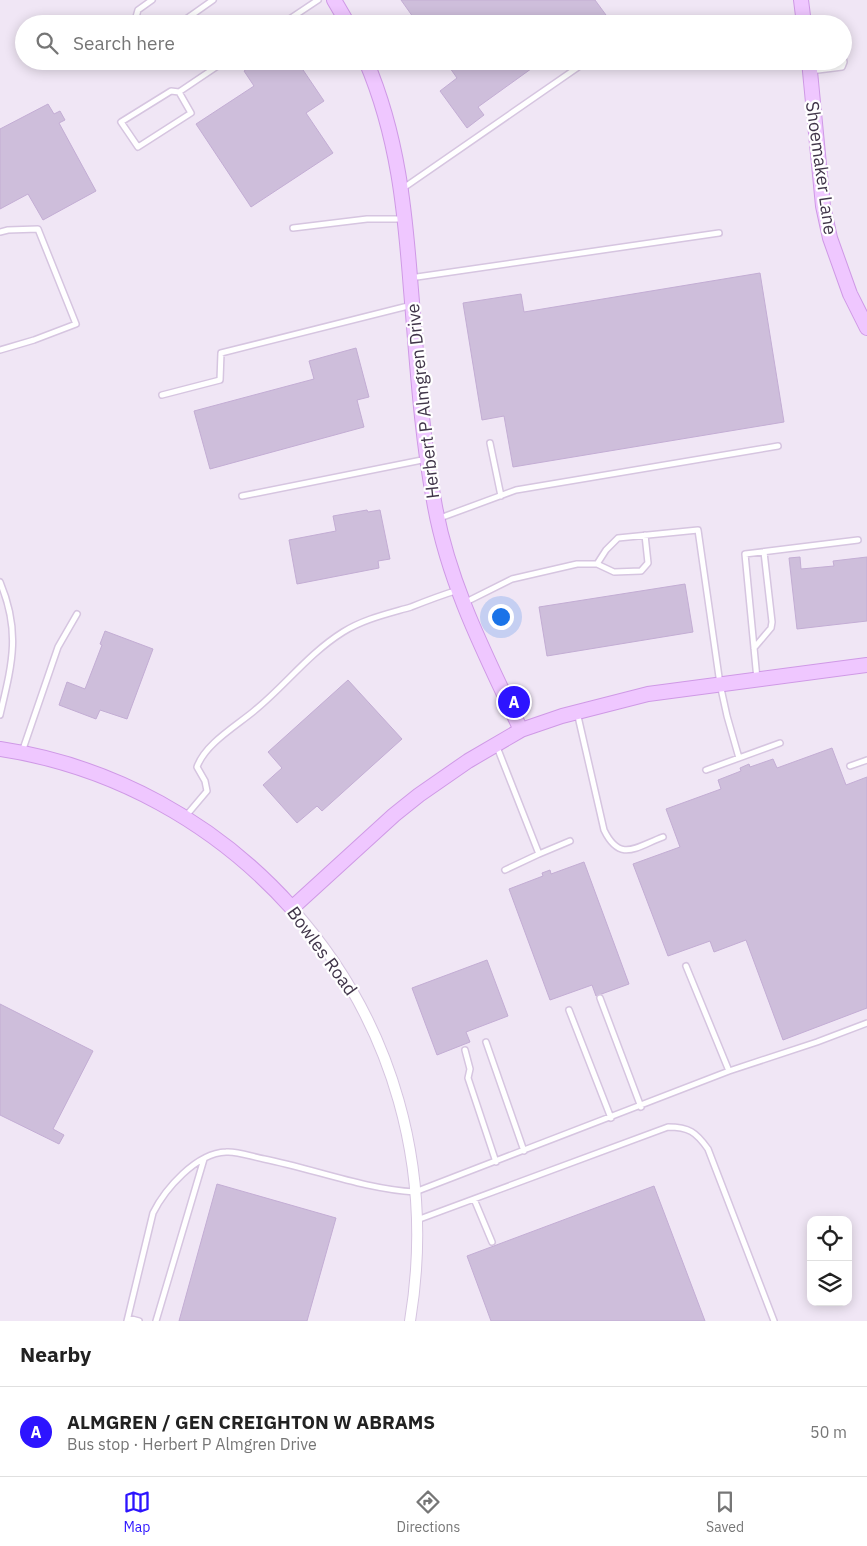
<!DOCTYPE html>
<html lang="en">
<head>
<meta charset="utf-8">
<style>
	:root { --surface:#fff; --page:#f2f2f2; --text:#222; --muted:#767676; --line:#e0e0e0; --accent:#2d14ff }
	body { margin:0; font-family:"IBM Plex Sans",sans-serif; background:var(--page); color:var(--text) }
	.controls { position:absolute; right:15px; bottom:15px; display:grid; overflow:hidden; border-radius:10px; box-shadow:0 2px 12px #0003 }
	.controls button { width:45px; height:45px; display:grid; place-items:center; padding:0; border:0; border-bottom:1px solid var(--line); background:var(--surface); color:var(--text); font:25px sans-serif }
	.you { position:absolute; left:500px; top:616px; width:18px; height:18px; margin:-12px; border:4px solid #fff; border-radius:50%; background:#1a73e8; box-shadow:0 0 0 8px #1a73e833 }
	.badge { display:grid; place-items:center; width:32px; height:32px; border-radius:50%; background:var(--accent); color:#fff; font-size:16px; font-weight:700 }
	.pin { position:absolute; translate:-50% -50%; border:2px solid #fff; box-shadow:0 1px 5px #0006 }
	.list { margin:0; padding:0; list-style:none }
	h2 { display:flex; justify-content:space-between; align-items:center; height:65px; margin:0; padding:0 20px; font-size:21px }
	h2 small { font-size:16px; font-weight:400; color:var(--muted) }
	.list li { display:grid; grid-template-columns:32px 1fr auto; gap:15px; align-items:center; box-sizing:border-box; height:90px; padding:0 20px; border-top:1px solid var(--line) }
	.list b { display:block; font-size:19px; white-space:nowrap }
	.list p { margin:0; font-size:16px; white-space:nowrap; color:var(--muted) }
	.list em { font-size:16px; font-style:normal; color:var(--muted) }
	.icon { flex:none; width:28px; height:28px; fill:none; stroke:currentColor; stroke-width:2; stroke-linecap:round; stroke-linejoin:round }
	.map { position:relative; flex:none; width:867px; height:1321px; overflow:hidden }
	.search { position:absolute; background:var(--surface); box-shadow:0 2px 12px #0003; left:15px; right:15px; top:15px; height:55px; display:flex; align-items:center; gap:12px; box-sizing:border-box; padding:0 18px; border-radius:28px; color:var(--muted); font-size:19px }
	.sheet { height:155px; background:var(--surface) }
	nav { display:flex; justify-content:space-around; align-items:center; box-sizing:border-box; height:70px; border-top:1px solid var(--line); background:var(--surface); font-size:14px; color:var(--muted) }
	nav a { display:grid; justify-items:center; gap:2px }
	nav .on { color:var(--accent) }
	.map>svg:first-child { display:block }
	.building { fill:#cebedb; stroke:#c3add4 }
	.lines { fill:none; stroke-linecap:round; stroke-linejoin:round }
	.lane-casing { stroke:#d6c5e0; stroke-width:8 }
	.street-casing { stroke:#d6c5e0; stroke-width:12 }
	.secondary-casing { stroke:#cf99e6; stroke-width:16 }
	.lane { stroke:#fff; stroke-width:5 }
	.street { stroke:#fff; stroke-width:10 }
	.secondary { stroke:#efc7ff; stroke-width:14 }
	.labels { text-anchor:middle; stroke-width:4.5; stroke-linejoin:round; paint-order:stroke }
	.street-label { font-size:18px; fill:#403549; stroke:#fff }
</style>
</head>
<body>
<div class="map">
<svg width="867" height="1321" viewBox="0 0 867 1321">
	<rect width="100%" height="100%" fill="#f0e6f5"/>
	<path class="building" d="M 401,0 L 595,0 L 606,15 L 594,24 L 418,24 Z
		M 259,61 L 297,61 L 324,101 L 306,113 L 333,153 L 251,207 L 196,124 L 254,86 L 244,71 Z
		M 445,61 L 542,61 L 478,107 L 484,115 L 467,128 L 440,91 L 457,78 Z
		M 48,104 L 54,114 L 60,111 L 65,120 L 59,123 L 96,191 L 43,220 L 28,194 L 0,209 L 0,129 Z
		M 760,273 L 784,422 L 513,467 L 504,416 L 482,420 L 463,303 L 521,294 L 524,312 Z
		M 356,348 L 369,397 L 357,400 L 364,427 L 210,469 L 194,411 L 314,379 L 309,361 Z
		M 367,510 L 368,512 L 380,510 L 390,559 L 378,561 L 379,568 L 297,584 L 289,540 L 336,531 L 333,516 Z
		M 800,557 L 801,569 L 834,566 L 833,561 L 867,557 L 867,621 L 797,629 L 789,558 Z
		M 685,584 L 693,632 L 547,656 L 539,607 Z
		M 105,631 L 153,649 L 127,719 L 100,710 L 96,719 L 59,705 L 67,682 L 85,689 L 102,645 L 100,644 Z
		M 348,680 L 402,739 L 322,811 L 317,806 L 297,823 L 263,785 L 282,768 L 268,752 Z
		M 832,748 L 846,785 L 867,777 L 867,1008 L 783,1040 L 746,940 L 714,952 L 710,941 L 668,956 L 633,864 L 680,847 L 666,809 L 721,789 L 718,780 L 741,771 L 740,768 L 749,764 L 750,767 L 773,759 L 777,768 Z
		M 584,862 L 629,984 L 596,996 L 592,985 L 550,1000 L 509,889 L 543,876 L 542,873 L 550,870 L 551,874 Z
		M 487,960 L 508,1016 L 466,1032 L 470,1042 L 437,1055 L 412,988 Z
		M 0,1004 L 93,1051 L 53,1129 L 64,1135 L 59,1144 L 0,1115 Z
		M 217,1184 L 336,1218 L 307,1321 L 179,1321 Z
		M 654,1186 L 705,1321 L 491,1321 L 467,1256 Z"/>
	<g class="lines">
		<g class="lane-casing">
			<path id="lane" d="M 134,24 L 138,10 L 152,0
				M 179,24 L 213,0
				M 282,24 L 318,0
				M 810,71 L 842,67 L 844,62 L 843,57
				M 179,92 L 191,113 L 138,147 L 121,122 L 171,91 L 179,92 L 225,61
				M 402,189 L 587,61
				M 293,228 L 367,219 L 405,219
				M 0,232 L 8,230 L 38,229 L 76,324 L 34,340 L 0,350
				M 410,278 L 719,233
				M 162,395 L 220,380 L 221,353 L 412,305
				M 490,443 L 501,496
				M 242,496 L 427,459
				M 440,518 L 516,490 L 778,446
				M 597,564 L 614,572 L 641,571 L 648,563 L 645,535
				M 0,582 C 21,632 12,664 0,715
				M 464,603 L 512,579 L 577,564 L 597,564 L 606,550 L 618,538 L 698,530 L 720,684 L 727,716 L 739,758
				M 754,648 L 771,628 L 772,622 L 764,552
				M 757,679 L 745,554 L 858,540
				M 577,712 L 604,830 C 620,863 636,847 663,837
				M 497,747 L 539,854
				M 22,752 L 58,647 L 77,614
				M 850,766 L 867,760
				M 706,770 L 780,743
				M 185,817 L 207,791 L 205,781 L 197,767 C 205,744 236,726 254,711 C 285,686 308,654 343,632 C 364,619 387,614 411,607 C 426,601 442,595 458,590
				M 505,870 L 539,854 L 570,841
				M 686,966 L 729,1071
				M 600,998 L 641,1107
				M 569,1010 L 611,1118
				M 486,1042 L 524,1151
				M 465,1050 L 470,1069 L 468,1078 L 496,1162
				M 474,1199 L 492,1242
				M 417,1220 L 668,1127 C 689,1127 696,1132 708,1149 L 774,1321
				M 128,1318 L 139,1321
				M 127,1321 L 153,1213 C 165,1189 196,1153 226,1152 C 238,1151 252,1157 264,1159 C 314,1169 364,1189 415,1192 L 729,1071 L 817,1042 L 867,1023
				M 156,1321 L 204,1159"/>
		</g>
		<g class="street-casing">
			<path id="street" d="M 292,908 C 394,1022 435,1170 410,1321"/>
		</g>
		<g class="secondary-casing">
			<path id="secondary" d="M 334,0 L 348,24
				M 801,0 L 804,24
				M 366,61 C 398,136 405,210 411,290 C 417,360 421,432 434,501 C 448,583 486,656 521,730
				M 809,61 L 823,206 L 830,238 L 850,294 L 867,328
				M 0,749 C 113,766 216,823 292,908 L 394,815 L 419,795 L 468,761 L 521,730 L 562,716 L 648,694 L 867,665"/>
		</g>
		<use href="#lane" class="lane"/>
		<use href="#street" class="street"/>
		<use href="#secondary" class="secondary"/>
	</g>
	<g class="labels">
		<g class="street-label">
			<text transform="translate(821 168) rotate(82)" y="6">Shoemaker Lane</text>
			<text transform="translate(423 401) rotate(-96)" y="6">Herbert P Almgren Drive</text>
			<text transform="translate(322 951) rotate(54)" y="6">Bowles Road</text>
		</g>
	</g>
</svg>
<div class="controls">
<button><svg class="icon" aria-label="locate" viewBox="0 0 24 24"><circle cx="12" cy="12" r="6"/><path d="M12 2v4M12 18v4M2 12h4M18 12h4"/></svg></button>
<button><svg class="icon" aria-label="layers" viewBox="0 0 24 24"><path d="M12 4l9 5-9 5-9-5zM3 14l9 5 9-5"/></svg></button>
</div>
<div class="you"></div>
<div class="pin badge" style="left:514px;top:702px">A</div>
<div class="search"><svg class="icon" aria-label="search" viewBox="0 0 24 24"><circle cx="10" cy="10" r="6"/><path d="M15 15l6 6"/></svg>Search here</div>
</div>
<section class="sheet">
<h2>Nearby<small></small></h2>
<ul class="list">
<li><span class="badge">A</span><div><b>ALMGREN / GEN CREIGHTON W ABRAMS</b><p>Bus stop · Herbert P Almgren Drive</p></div><em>50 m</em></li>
</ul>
</section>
<nav>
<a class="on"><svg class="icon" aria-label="map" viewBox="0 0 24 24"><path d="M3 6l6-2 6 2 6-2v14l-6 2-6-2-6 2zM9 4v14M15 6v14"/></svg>Map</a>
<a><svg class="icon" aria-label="directions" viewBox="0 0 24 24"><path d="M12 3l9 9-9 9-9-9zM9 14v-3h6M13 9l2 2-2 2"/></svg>Directions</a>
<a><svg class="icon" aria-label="saved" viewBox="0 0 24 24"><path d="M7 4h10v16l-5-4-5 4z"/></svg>Saved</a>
</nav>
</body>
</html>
